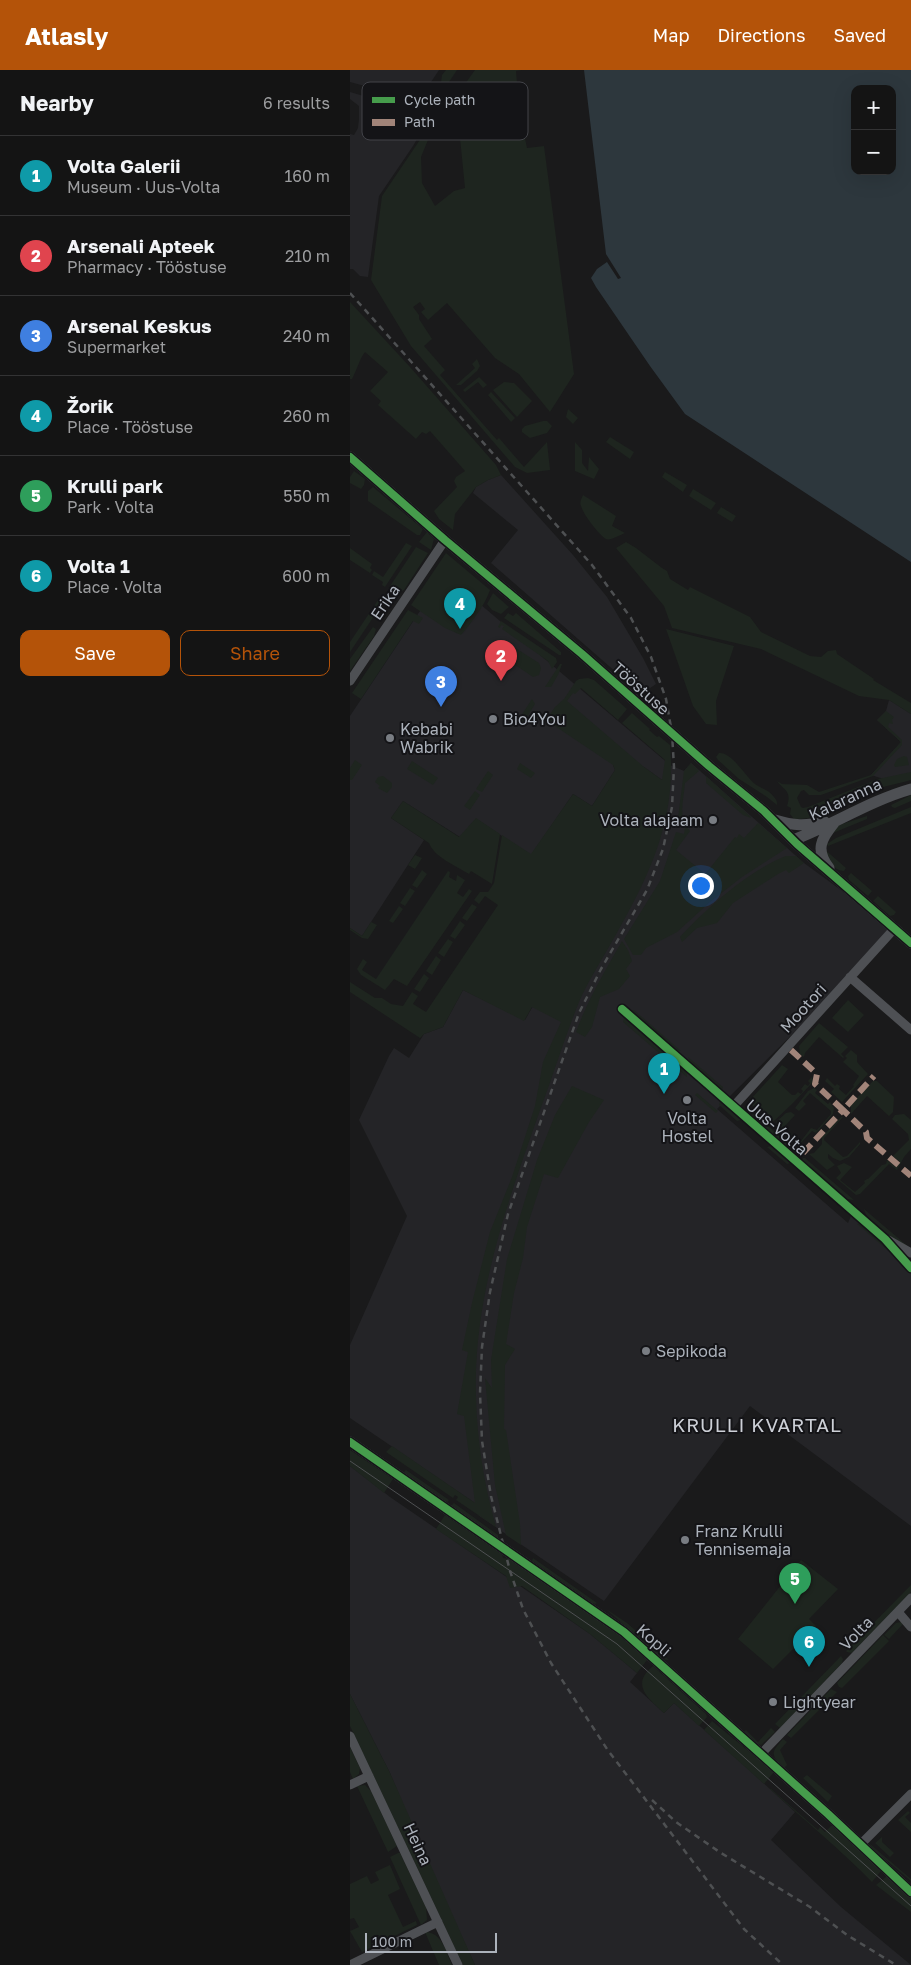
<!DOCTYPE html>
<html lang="en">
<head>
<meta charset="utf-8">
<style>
	:root { --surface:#141414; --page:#1d1d1d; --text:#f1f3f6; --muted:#9d9ea0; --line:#333334; --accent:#b45309 }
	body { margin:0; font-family:"Golos Text",sans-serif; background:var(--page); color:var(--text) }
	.controls { position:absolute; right:15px; top:15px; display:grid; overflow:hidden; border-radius:10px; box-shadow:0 5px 20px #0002 }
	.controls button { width:45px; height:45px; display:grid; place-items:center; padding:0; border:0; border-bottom:1px solid var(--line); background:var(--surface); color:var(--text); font:25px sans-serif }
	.scale { position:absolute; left:15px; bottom:12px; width:132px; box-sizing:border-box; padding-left:5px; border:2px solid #acb2bb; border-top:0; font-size:14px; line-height:18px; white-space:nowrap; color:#acb2bb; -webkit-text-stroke:4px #141417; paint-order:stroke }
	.you { position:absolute; left:350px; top:815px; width:18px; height:18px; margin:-12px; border:4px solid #fff; border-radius:50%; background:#1a73e8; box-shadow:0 0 0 8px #1a73e833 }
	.badge { display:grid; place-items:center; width:32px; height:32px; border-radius:50%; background:var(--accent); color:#fff; font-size:16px; font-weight:700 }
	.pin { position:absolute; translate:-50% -41px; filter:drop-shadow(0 1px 2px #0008) }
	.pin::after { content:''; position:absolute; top:26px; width:18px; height:15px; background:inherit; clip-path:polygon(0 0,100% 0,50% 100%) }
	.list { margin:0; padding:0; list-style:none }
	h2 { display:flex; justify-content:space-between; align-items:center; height:65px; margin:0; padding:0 20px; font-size:21px }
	h2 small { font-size:16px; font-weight:400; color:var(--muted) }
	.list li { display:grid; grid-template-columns:32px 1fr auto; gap:15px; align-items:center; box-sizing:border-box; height:80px; padding:0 20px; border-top:1px solid var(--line) }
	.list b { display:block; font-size:19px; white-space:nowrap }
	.list p { margin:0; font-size:16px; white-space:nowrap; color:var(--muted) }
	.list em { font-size:16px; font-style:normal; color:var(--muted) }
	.actions { display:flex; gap:10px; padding:15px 20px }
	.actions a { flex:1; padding:11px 0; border:1px solid var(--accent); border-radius:10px; text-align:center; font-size:18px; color:var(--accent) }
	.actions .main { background:var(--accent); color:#fff }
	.map { position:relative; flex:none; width:561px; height:1895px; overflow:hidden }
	header { display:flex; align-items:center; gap:30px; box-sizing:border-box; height:70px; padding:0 25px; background:var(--accent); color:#fff }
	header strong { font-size:24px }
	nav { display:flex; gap:28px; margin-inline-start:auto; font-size:18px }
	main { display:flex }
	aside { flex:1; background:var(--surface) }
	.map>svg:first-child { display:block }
	.built { fill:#242427 }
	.green { fill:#1e251f }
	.water { fill:#2d373d; fill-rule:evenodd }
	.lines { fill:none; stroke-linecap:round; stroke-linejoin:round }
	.minor { stroke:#4e5054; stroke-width:9 }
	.tertiary { stroke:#4e5054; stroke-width:11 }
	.tram { stroke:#4e5052; stroke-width:1 }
	.rail { stroke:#4e5052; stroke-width:2.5; stroke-dasharray:6 5; stroke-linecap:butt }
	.quiet { stroke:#a18479; stroke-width:6; stroke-dasharray:12 6; stroke-linecap:butt }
	.cycleway-casing { stroke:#141417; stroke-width:11 }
	.cycleway { stroke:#469c4c; stroke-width:8 }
	.poi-dot { fill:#797d83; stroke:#141417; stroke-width:2 }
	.labels { text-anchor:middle; stroke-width:4; stroke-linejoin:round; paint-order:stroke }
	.street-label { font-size:16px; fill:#acb2bb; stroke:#141417 }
	.poi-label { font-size:16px; fill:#acb2bb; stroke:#141417; text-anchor:start }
	.quarter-label { font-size:19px; letter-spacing:1px; fill:#cdd0d7; stroke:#141417 }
	.key { fill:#141417; stroke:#424348; stroke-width:1 }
	.key-label { font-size:14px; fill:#acb2bb }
</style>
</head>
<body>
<header>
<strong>Atlasly</strong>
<nav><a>Map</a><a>Directions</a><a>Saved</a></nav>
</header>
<main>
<aside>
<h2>Nearby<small>6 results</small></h2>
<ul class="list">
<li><span class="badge" style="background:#0f9aa8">1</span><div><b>Volta Galerii</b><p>Museum · Uus-Volta</p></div><em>160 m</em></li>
<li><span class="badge" style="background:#e0444e">2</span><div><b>Arsenali Apteek</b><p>Pharmacy · Tööstuse</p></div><em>210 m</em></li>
<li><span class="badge" style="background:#3f7fe0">3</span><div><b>Arsenal Keskus</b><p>Supermarket</p></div><em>240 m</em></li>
<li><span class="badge" style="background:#0f9aa8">4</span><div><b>Žorik</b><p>Place · Tööstuse</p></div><em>260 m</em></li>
<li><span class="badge" style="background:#2e9e5b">5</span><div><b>Krulli park</b><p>Park · Volta</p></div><em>550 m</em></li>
<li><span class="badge" style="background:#0f9aa8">6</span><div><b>Volta 1</b><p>Place · Volta</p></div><em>600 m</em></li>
</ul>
<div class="actions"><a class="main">Save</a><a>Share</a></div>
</aside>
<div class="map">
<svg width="561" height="1895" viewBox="0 0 561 1895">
	<rect width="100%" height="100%" fill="#1a1a1b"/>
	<path class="built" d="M 0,0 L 89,0 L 79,15 L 77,23 L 78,33 L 0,12 Z
		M 0,22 L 27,30 L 74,49 L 70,64 L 63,76 L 29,126 L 18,207 L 10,206 L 3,199 L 0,199 L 0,64 L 4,65 L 8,58 L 9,49 L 9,36 L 0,29 Z
		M 151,405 L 223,485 L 257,527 L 293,588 L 306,614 L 291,624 L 141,493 L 168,460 L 123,423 L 126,417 L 138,410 Z
		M 130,534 L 320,695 L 334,701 L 341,693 L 454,793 L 544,859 L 500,907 L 367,1039 L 498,1153 L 503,1141 L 561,1191 L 561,1456 L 400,1336 L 254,1531 L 128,1445 L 125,1433 L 0,1348 L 0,1275 L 57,1146 L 9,1050 L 39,986 L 44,978 L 59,988 L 74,964 L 93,957 L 113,920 L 175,950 L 312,710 L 294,697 L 263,695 L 265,700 L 242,736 L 223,724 L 181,785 L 126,749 L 110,767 L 53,731 L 41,748 L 74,770 L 12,866 L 0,858 L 0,646 L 72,538 Z
		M 539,630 L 561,644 L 561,703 L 534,709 L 521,705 L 551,672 L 527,650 L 536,641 Z
		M 0,1396 L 40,1427 L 240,1564 L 287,1603 L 280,1612 L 314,1643 L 324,1633 L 398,1699 L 445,1742 L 421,1770 L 491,1837 L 561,1895 L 125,1895 L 82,1803 L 40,1703 L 0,1624 Z"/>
	<path class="green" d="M 96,0 L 107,0 L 95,18 L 94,37 L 100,38 L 100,47 L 98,48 L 87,42 L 92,5 Z
		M 125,0 L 172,0 L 166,1 L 169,40 L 177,78 L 194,76 L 224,304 L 200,342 L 169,304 L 145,288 L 97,233 L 78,250 L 71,242 L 75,239 L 70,232 L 63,237 L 69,245 L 69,249 L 82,269 L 74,276 L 95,300 L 90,305 L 147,370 L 149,368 L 174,397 L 197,372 L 200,400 L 177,403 L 165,397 L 61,276 L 21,210 L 32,126 L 82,52 L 101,59 L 101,68 L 80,65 L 71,87 L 72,113 L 85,136 L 104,121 L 115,118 L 107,38 L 107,25 Z
		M 0,232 L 60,297 L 146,395 L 151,405 L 138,410 L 126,417 L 105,444 L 103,460 L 89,449 L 84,441 L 107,417 L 104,411 L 106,407 L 115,401 L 80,361 L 76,364 L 72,362 L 66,369 L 28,335 L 31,331 L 20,321 L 38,302 L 15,282 C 9,290 7,300 2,309 L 0,309 Z
		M 127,289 L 130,296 L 127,301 L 111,315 L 106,315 L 125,298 L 122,294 Z
		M 129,307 L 137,315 L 133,318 L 128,312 L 115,322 L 113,320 Z
		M 154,312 L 164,313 L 182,331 L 167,347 L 143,320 Z
		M 141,322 L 165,348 L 161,352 L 138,325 Z
		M 218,339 L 228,348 L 223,354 L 216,347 Z
		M 193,351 L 197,351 L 202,356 L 197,363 L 180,368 L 172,362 L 172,359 L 175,356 Z
		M 260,367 L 284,382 L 280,389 L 256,372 Z
		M 225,372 L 232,380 L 232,393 L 238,401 L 239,387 L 249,399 L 244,409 L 225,401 Z
		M 4,401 L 15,409 L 14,415 L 11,419 L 0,413 L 0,407 Z
		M 315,402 L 337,415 L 333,422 L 312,407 Z
		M 23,417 L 73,459 L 70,465 L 67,465 L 18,431 L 18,421 Z
		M 343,419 L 366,433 L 361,440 L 339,426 Z
		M 233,425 L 266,446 L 262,456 L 275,463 C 270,465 260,471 256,469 C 249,465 233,444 231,436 C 229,432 232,428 233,425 Z
		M 371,437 L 386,446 L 382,452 L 367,443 Z
		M 77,462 L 84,469 L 81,480 L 69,472 Z
		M 276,472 L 286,478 L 312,498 L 317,501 L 320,509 L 338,520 L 340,517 L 400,547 L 411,562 L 460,586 L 471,587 L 478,581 L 486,580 L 487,584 L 524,609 L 523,610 L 561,633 L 561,644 L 539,630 L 509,626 L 411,579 L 322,558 L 314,536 L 266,478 Z
		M 56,473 L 62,476 L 35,517 L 32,515 L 33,512 L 22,505 L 24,501 L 33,507 Z
		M 66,477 L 78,483 L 54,520 L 48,523 L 38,519 Z
		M 0,478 L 22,494 L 20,498 L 22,500 L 20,503 L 0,490 Z
		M 96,483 L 140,520 C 135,535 122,552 111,565 L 95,558 L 61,535 Z
		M 143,523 L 159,537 L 151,544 L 142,540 L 137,534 Z
		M 28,530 L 32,534 L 0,582 L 0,572 Z
		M 58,540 L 73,548 L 69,554 L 63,551 L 11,629 L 2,623 Z
		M 158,543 L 163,546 L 166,543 L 211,582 L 211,585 L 209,585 L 154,548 Z
		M 151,551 L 206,588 L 207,592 L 202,599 L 198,591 L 152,559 L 154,556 L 151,555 L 150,558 L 148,557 Z
		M 23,557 L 26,559 L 24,566 L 0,601 L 0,589 Z
		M 316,559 L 384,576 L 366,631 L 367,655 L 356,654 L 343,636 Z
		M 159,574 L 189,593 L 191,598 L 189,605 L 183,607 L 152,586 Z
		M 210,594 L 212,594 L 208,605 L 201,617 L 195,617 Z
		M 238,608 L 244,610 L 277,639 L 268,650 L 231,618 L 225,624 L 223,623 L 217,631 L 294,697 L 312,710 L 315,690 L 272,653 L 282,643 L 300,659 L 299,660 L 307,667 L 309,666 L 320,675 C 327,750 299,806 264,868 C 252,890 239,909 229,932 C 214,969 203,1006 189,1043 C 157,1134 123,1228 126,1326 C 127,1371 134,1414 146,1457 L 106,1430 L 108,1427 L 105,1425 L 103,1428 L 36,1382 L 42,1376 L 125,1433 L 114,1346 L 107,1344 L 118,1282 L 112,1280 L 122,1233 L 140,1162 L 162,1107 L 185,1036 L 193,992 L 211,952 L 182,937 L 174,951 L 113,920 L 93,957 L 74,964 L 70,968 L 0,922 L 0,912 L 25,928 L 32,928 L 41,934 L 53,936 L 62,922 L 68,926 L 63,934 L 76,942 L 148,835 L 135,826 L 129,834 L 124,830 L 130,822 L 138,822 L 144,813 L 152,765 L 181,784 L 223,724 L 242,736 L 265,700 L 263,695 L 196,650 L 205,637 L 214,629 L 226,611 L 229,609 Z
		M 182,629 L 185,634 L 172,655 L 167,652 Z
		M 536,641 L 544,647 L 542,650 L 543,654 L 539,653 L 538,657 L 552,670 L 552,675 L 523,706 L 471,725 L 459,725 L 454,720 L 451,721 L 447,728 L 451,737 L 453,738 L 458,737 L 528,709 L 561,702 L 561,710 C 547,714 533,716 520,722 C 495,732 472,750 444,749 L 440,744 L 441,738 L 437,736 C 442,720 434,721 427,711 L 432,714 L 457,715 L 469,722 L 521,705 L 551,672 L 527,650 Z
		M 369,683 C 382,682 395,706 405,714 C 412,719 419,720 424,727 C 427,731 427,731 427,735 L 417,727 L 389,709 L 368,690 L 366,687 Z
		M 554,686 L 557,687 L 559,695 L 545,697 L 544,695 L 547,689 Z
		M 5,690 L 12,695 L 2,710 L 0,710 L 0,698 Z
		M 62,691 L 88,708 L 83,715 L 57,699 Z
		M 170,693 L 185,703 L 181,708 L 167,699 Z
		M 341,693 L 349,701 L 335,713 C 334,729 327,749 340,761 L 326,780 L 354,803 L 356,803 L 385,767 L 387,768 L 389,764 L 394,768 L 408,753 L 437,778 L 392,807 L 360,832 L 327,862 L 296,878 L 291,885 L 283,885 L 274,869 L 310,811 L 326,762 L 334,764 L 335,758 L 327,756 L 334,701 Z
		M 138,701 L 143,705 L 132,722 L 126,719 Z
		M 33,706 L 42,713 L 42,717 L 37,723 L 28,718 L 30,716 L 25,712 L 28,707 Z
		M 356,706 L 401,747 L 401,748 L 393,745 L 356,713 Z
		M 125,721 L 130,725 L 120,740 L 114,736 Z
		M 561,725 L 561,731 L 545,738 L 542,737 L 541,735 Z
		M 53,731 L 109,767 L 126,748 L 150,764 L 142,814 L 121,801 L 119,804 C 106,796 84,787 79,773 L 41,748 Z
		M 561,737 L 561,743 L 478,776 L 477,774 L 486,768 Z
		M 517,746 L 517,749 L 478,765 L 489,755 Z
		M 473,778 L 496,798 L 494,801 C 482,801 477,786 473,778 Z
		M 65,785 L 72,788 L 65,799 L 58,795 Z
		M 436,786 L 446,786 L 454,793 L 439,803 L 436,800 L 428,804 L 383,833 L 367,853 L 347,858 L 332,872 L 330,867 C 357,838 398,801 436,786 Z
		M 72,800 L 77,804 L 67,818 L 62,815 Z
		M 98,801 L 100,802 L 99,807 L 106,811 L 107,805 L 115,810 L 107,823 L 113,827 L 119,819 L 122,821 L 57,916 L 44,909 L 35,920 L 11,905 L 7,899 L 13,889 L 17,892 L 12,900 L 26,909 Z
		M 501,803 L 522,821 L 518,826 L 499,810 L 498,806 Z
		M 60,818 L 65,821 L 55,836 L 50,833 Z
		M 528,826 L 546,842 L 544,845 L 540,846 L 523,831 Z
		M 122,834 L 127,837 L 117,851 L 112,848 Z
		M 49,836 L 53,839 L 43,853 L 39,851 Z
		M 110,851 L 115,855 L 105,869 L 100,866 Z
		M 21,852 L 27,855 L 18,869 L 12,868 L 0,860 L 0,858 L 12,866 Z
		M 98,869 L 103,872 L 94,887 L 88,883 Z
		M 272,871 L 278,880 L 282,891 L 276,899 L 280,906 L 269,919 L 250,927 L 242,957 L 235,967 L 226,962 C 238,929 255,901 272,871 Z
		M 86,886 L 91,890 L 82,905 L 76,901 Z
		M 74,904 L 79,908 L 70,922 L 64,919 Z
		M 498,930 L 514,945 L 498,962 L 482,948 Z
		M 281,940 L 284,940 L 331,981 L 325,981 L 279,942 Z
		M 274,948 L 337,1003 L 337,1007 L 273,952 Z
		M 469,953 L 498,977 L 491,984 L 494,987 L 493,988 L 469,967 L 455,983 L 454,987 L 450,984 L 449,976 Z
		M 501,980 L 507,985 L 507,992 L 518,1004 L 492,1032 L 481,1022 L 484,1019 L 475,1011 L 477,1008 L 485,1016 L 487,1014 L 490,1016 L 489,1019 L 496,1025 L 504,1016 L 503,1015 L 509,1006 L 493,992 L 497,988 L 495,986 Z
		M 338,987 L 373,1017 L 372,1022 L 341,995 Z
		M 432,995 L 438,999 L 428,1012 L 442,1025 L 445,1025 L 448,1022 L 451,1024 L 453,1021 L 451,1019 L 455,1014 L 458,1016 L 460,1013 L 458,1011 L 462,1007 L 463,1012 L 442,1034 L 424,1051 L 421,1051 L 402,1035 L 401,1029 Z
		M 523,1011 L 527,1011 L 544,1027 L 543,1042 L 539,1046 L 517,1026 L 501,1044 L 501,1034 Z
		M 222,1016 L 254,1030 L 239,1052 L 208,1108 L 194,1104 L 177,1157 L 173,1188 L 164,1223 L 156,1274 L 165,1279 L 155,1295 L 154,1359 L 156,1360 L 170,1454 L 171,1475 L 156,1465 L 145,1415 L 135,1308 L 142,1318 L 141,1290 L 157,1189 L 187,1090 L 205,1045 Z
		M 464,1018 L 467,1020 L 465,1023 L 478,1034 L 480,1032 L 484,1038 L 483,1044 L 466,1063 L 462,1061 L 449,1075 L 431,1060 L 430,1056 L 426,1052 L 436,1043 L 441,1042 L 445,1045 L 434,1057 L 434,1059 L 437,1062 L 439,1061 L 448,1071 L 451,1071 L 461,1058 L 467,1060 L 481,1044 L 481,1041 L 460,1023 L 453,1031 L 456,1034 L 449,1041 L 445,1038 L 458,1021 Z
		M 347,1023 L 368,1041 L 366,1043 L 345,1025 Z
		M 370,1031 L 391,1050 L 387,1051 L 369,1035 Z
		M 404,1044 L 447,1081 L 445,1085 L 400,1046 Z
		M 554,1044 L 561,1050 L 561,1079 L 554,1087 L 547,1100 L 539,1094 L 510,1124 L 506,1125 L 486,1108 L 491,1103 L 487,1096 L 494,1093 L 502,1097 L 490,1110 L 505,1122 L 515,1113 L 514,1111 L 517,1109 L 518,1109 L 532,1095 L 536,1094 L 537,1090 L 546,1097 L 550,1092 L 543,1086 L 559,1070 L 558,1064 L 542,1049 L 545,1045 Z
		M 491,1047 L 493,1047 L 474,1068 L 474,1070 L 493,1087 L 497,1086 L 510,1072 L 510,1074 L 499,1087 L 490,1091 L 483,1088 L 478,1084 L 478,1088 L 485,1095 L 477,1100 L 459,1084 L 464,1083 L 472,1074 L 472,1067 Z
		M 422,1076 L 441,1093 L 437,1094 L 417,1077 Z
		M 453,1088 L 455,1088 L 504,1130 L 497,1129 L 452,1090 Z
		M 514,1139 L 561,1179 C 547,1172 517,1155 514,1139 Z
		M 511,1153 L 536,1175 L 550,1191 L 507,1154 Z
		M 0,1380 L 43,1409 L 34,1423 L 0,1396 Z
		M 56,1400 L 99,1430 L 97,1433 L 53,1403 Z
		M 104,1433 L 148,1465 L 148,1468 L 101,1436 Z
		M 95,1445 L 152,1484 L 153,1488 L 160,1489 L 242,1545 L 272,1567 L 297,1590 L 287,1603 L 240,1564 L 172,1516 L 160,1518 L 156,1506 L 86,1459 Z
		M 183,1488 L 247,1533 L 245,1534 L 242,1533 L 182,1491 Z
		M 451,1490 L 488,1519 L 459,1549 L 466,1556 L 423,1599 L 388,1569 Z
		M 561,1515 L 561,1522 L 502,1583 L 497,1582 L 496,1581 Z
		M 256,1539 L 277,1553 L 319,1590 L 312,1589 Z
		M 551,1552 L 553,1554 L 539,1569 L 534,1565 L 546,1553 Z
		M 533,1565 L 539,1571 L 492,1618 L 489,1617 L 487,1613 Z
		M 491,1586 L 493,1589 L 492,1593 L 430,1658 L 425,1654 Z
		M 303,1596 L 356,1644 L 357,1647 L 349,1656 L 324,1633 L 314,1643 C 298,1628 280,1615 303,1596 Z
		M 481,1619 L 487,1622 L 441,1668 L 437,1665 Z
		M 0,1624 L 40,1703 L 125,1895 L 113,1895 L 0,1656 Z
		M 362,1651 L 424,1702 L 414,1714 L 354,1660 Z
		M 421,1658 L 425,1662 L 411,1675 L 406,1673 L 394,1662 L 396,1660 L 408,1672 Z
		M 433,1669 L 437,1672 L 430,1680 L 437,1695 L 434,1698 C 420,1685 421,1682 433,1669 Z
		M 0,1677 L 10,1698 L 9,1704 L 3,1709 L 0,1702 Z
		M 457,1705 L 482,1726 L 478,1732 L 453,1708 Z
		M 15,1715 L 21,1721 L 47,1776 L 38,1782 L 7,1716 Z
		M 420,1719 L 421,1719 L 468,1760 L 470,1757 L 475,1762 L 481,1756 L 484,1756 L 531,1801 L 522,1812 C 490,1779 454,1750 420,1719 Z
		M 558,1741 L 560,1743 L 555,1747 L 561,1753 L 561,1762 L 548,1750 Z
		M 532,1767 L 532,1772 L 544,1783 L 540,1787 L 525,1773 Z
		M 520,1774 L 561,1809 L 561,1811 L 531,1786 L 525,1786 Z
		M 48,1783 L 50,1783 L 76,1837 L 77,1850 L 71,1855 L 40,1787 Z
		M 40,1795 L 50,1819 L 38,1825 L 53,1857 L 66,1851 L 67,1855 L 12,1882 L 0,1861 L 9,1857 L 4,1848 L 0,1849 L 0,1814 L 17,1806 L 21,1814 L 29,1810 L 25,1802 Z
		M 537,1806 L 561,1826 L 561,1842 L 526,1815 Z
		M 75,1862 C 92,1862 96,1882 102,1895 L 89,1895 Z"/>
	<path class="water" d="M 234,0 L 561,0 L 561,492 L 335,344 L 300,296 L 246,217 L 241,208 L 247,199 L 257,192 L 268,209 L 271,208 L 256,184 ZM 505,19 L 542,19 L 542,101 L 505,101 Z"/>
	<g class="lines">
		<path class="minor" d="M 0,611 L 95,470
			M 500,907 L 561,960
			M 272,939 L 535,1169 L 561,1198
			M 383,1037 L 544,859
			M 538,1170 L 561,1183
			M 548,1542 L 561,1557
			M 0,1666 L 108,1895
			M 411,1684 L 561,1528
			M 0,1715 L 19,1706
			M 511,1774 L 561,1724
			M 0,1895 L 88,1852"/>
		<path class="tertiary" d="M 0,387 L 95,470 L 232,584 L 359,696 L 414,741 L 447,774 L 561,873
			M 425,750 C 444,756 455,756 475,752
			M 443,770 C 483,755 519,731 561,719
			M 479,798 C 465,780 471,769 484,753
			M 0,1372 L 274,1562 L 478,1744 L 561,1822"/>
		<path class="tram" d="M 0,1391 L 267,1574 L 561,1836"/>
		<path class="rail" d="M 0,223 L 242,495 L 281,548 L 301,587 L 316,629 L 322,663 L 324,697 L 322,737 L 313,779 L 297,820 L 251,899 L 229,943 L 158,1144 L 140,1222 L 132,1277 L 130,1323 L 132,1371 L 141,1426 L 160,1501 L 173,1539 L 201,1593 L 257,1679 L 350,1801 L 394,1859 L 433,1895
			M 302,1730 L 326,1752 L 371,1783 L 460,1837 L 497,1865 L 546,1895"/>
		<path class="quiet" d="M 441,980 L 467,1004 L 465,1014 L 493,1040 L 524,1006
			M 453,1083 L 493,1040 L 516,1062 L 517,1068 L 561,1106"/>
		<g class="cycleway-casing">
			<path id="cycleway" d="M 0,387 L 95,470 L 232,584 L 359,696 L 414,741 L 447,774 L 561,873
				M 272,939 L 535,1169 L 561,1198
				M 0,1372 L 274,1562 L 478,1744 L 561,1822"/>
		</g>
		<use href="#cycleway" class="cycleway"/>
	</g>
	<g class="poi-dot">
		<circle cx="143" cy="649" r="5"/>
		<circle cx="40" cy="668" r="5"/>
		<circle cx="363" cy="750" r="5"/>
		<circle cx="337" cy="1030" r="5"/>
		<circle cx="296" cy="1281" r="5"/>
		<circle cx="335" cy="1470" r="5"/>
		<circle cx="423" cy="1632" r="5"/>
	</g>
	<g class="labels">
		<g class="street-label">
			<text transform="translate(35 532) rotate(-56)" y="6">Erika</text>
			<text transform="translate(291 618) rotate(42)" y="6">Tööstuse</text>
			<text transform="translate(495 729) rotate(-25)" y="6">Kalaranna</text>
			<text transform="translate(453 938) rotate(-48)" y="6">Mootori</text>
			<text transform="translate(427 1057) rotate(41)" y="6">Uus-Volta</text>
			<text transform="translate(506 1563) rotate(-46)" y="6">Volta</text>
			<text transform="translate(304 1570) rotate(41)" y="6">Kopli</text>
			<text transform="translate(68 1774) rotate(65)" y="6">Heina</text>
		</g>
		<g class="poi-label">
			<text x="153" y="655">Bio4You</text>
			<text x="50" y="665">Kebabi<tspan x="50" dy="18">Wabrik</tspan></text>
			<text x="353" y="756" text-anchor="end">Volta alajaam</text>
			<text x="337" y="1054" text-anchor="middle">Volta<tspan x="337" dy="18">Hostel</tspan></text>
			<text x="306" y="1287">Sepikoda</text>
			<text x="345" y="1467">Franz Krulli<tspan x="345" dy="18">Tennisemaja</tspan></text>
			<text x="433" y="1638">Lightyear</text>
		</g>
		<g class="quarter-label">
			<text x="407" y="1362">KRULLI KVARTAL</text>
		</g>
	</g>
	<rect x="12" y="12" width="166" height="58" rx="8" class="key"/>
	<rect x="22" y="27" width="23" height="6" fill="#469c4c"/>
	<rect x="22" y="49" width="23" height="7" fill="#a18479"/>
	<g class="key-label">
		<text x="54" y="35">Cycle path</text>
		<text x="54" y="57">Path</text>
	</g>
</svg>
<div class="controls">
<button>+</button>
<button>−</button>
</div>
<div class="scale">100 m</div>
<div class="you"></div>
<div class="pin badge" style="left:314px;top:1024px;background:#0f9aa8">1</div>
<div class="pin badge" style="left:151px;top:611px;background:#e0444e">2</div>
<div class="pin badge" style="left:91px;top:637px;background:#3f7fe0">3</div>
<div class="pin badge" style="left:110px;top:559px;background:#0f9aa8">4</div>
<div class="pin badge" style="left:445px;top:1534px;background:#2e9e5b">5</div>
<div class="pin badge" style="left:459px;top:1597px;background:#0f9aa8">6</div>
</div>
</main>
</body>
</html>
